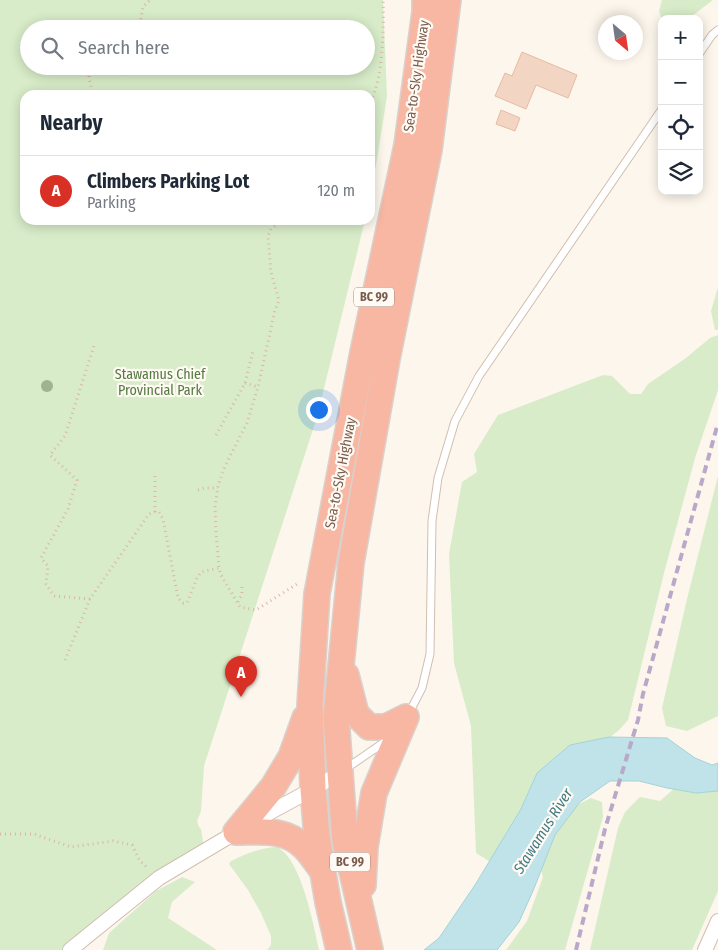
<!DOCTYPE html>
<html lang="en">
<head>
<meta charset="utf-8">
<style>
	:root { --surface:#fff; --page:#f6f6f7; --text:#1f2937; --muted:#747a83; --line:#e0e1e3; --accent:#d93025 }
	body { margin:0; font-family:"Fira Sans Condensed",sans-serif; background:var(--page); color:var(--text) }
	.controls { position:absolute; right:15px; top:15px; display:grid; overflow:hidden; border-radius:10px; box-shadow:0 2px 12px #0003 }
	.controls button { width:45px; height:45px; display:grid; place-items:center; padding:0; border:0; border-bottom:1px solid var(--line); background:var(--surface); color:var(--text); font:25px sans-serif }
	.compass { position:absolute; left:598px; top:15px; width:45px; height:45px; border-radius:50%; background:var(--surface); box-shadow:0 2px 12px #0003; rotate:151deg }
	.you { position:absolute; left:318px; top:409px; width:18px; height:18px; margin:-12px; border:4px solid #fff; border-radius:50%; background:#1a73e8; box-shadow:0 0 0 8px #1a73e833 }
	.badge { display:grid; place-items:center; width:32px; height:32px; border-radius:50%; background:var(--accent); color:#fff; font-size:16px; font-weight:700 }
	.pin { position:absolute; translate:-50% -41px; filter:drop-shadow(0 1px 2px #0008) }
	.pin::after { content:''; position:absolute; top:26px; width:18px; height:15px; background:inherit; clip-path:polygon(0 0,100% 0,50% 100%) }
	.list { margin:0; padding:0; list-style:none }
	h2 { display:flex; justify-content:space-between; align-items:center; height:65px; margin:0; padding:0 20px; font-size:21px }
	h2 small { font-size:16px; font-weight:400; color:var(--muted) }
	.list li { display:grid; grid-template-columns:32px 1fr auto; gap:15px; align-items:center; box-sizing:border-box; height:70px; padding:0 20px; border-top:1px solid var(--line) }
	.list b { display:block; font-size:19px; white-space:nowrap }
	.list p { margin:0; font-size:16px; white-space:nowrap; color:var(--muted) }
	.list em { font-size:16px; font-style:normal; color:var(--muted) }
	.icon { flex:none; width:28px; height:28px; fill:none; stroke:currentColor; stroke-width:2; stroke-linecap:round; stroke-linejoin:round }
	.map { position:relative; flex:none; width:718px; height:950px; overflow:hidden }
	.search { position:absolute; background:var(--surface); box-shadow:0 2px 12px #0003; left:20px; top:20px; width:355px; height:55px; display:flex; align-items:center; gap:12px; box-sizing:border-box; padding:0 18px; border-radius:28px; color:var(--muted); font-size:19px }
	.panel { position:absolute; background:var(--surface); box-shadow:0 2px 12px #0003; left:20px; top:90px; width:355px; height:135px; border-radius:15px }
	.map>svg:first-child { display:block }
	.green { fill:#d8ecc9; fill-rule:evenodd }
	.water { fill:#bfe3e8; stroke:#a5d3da }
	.building { fill:#f3d5c3; stroke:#e6bba3 }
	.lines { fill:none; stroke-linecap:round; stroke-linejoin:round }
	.lane-casing { stroke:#d1beb0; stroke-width:9 }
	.street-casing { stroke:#d1beb0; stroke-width:16 }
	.highway-casing { stroke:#dad1cd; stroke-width:28 }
	.path { stroke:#d9b8a5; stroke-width:3; stroke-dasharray:1 4; stroke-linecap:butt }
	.lane { stroke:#fff; stroke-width:7 }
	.street { stroke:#fff; stroke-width:14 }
	.highway { stroke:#f7b7a3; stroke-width:25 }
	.rail { stroke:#b9a8c9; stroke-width:4; stroke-dasharray:8 5; stroke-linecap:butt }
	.tree { fill:#a0b28e }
	.labels { text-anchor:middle; stroke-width:4.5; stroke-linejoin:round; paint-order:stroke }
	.shield { fill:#fffaf3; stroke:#a28b7f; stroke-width:1 }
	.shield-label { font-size:12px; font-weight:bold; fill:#7a5c4d }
	.street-label { font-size:14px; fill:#7a5c4d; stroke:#fffaf3 }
	.park-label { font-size:14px; fill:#537a41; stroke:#fffaf3 }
	.water-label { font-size:15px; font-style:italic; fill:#437c86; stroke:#fffaf3 }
</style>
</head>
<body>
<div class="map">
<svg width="718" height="950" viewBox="0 0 718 950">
	<rect width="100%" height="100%" fill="#fdf6ec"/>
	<path class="green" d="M 0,0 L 383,0 L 387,96 L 377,159 L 370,197 L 370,95 L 25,95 L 25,220 L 365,220 L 317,417 L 204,766 L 201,811 L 197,821 L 199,827 L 201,829 L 204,848 L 75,950 L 0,950 ZM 29,29 L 366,29 L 366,66 L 29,66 Z
		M 662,0 L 713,0 L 688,19 L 662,19 L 659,11 Z
		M 718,287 L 718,330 L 715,330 L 711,311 Z
		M 718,335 L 718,390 L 695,458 L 664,573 L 628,720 L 619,730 L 598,747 L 492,863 L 476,853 L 471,726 L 454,663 L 449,554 L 462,482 L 477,472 L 474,454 L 498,415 L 603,375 L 612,376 L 630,394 L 641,394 L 648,384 L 686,358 L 710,338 Z
		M 718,476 L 718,716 L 687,731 L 666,726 L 662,708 L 687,599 Z
		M 718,781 L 718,891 L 692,950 L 590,950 L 618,828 L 625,812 L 640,797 L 660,801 L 677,786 Z
		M 591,798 L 602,802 L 603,817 L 565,950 L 506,950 L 527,921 L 543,877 L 536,853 L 565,811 Z
		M 277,847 C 302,860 313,924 319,950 L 267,950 L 271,945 L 271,936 L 261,913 L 248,890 L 229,864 L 231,861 C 246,854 260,848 277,847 Z
		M 182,877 L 195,882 L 172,902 L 168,918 L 217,950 L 103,950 L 109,933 L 156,891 Z"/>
	<path class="water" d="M 609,737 L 667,738 L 695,758 L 712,765 L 718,763 L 718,791 L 696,793 L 667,788 L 639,781 L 610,781 L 580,802 L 555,835 L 533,891 L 519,922 L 497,950 L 424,950 L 439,938 L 475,885 L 521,809 L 537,773 L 570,745 Z"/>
	<path class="building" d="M 522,52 L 577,75 L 568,98 L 536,85 L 526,109 L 495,96 L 505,73 L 512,76 Z
		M 501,110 L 520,118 L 515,131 L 496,124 Z"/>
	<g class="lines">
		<g class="lane-casing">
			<path id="lane" d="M 699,54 L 712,35 L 718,30
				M 409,713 L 422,688 L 430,654 L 432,521 L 438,478 L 455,421 L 479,376 L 662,109
				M 344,770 L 386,741"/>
		</g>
		<g class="street-casing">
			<path id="street" d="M 70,950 L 159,878 L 265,815 L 313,789 L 340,773
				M 705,950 L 718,921"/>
		</g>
		<g class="highway-casing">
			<path id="highway" d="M 346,675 L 356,714 L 369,727 L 386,727 L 406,717
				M 236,832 L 273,787 L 291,757 L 305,718
				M 236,832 C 262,832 285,828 304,847 C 311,854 316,862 321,869
				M 363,885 L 365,847 L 374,793 L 406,717
				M 339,950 L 328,902 L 317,837 L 313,789 L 310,705 L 317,594 L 363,352 L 407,145 L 425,12 L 425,0
				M 370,950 L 345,841 L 336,717 L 351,563 L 387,359 L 429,150 L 448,0"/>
		</g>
		<path class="path" d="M 139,29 L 143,7 L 150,0
			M 89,66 L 89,78 L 93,95
			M 104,66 C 111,77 129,73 141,73 L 144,66
			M 370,101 C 383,84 384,23 383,0
			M 283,220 L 271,229 L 268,236 L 271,272 L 279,301 L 275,310 L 258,387 L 247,423 L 225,466 L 218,486 L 215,507 L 216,532 L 219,568 L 221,575 L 240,607 L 256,610 L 297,584 L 297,583
			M 245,383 L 258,387
			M 216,435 L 245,383 L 253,351
			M 198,490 L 204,488 L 218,488
			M 155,512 L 155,472
			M 90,599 L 54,596 L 46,584 L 48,566 L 41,558 L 68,509 L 77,480 L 50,455 L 65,436 L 94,346
			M 238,602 L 242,594 L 242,584
			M 65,660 L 90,599 L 149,514 L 155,512 L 159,512 L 163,519 L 178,598 L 183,603 L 187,603 L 197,578 L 201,572 L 219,568
			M 0,834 L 34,834 L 71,847 L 113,841 L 132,845 L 140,861 L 149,869"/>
		<use href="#lane" class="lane"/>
		<use href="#street" class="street"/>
		<use href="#highway" class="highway"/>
		<path class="rail" d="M 576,950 L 605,829 L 638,720 L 643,694 L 718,423"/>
	</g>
	<circle class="tree" cx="47" cy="386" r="6"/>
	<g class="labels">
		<g class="shield">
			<rect x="354" y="287.5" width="40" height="19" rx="4"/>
			<rect x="330" y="852.5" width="40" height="19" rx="4"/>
		</g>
		<g class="shield-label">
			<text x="374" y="301">BC 99</text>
			<text x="350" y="866">BC 99</text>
		</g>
		<g class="street-label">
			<text transform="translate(416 76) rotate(-82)" y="5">Sea-to-Sky Highway</text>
			<text transform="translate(340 473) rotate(-79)" y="5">Sea-to-Sky Highway</text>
		</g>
		<g class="park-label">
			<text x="160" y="379">Stawamus Chief<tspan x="160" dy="16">Provincial Park</tspan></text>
		</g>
		<g class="water-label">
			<text transform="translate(543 831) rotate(-58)" y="5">Stawamus River</text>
		</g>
	</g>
</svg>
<div class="controls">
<button>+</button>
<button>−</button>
<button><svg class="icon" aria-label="locate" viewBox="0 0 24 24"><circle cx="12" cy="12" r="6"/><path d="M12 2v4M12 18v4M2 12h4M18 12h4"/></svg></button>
<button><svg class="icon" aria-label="layers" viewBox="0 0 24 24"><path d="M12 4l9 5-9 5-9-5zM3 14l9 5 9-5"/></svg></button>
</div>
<svg class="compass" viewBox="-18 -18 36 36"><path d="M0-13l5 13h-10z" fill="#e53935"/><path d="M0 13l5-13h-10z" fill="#747a83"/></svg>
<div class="you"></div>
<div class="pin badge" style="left:241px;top:697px">A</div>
<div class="search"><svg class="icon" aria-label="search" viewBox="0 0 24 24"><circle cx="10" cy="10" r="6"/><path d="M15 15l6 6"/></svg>Search here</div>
<section class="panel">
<h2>Nearby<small></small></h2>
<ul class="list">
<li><span class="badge">A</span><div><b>Climbers Parking Lot</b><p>Parking</p></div><em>120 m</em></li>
</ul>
</section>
</div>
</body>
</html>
